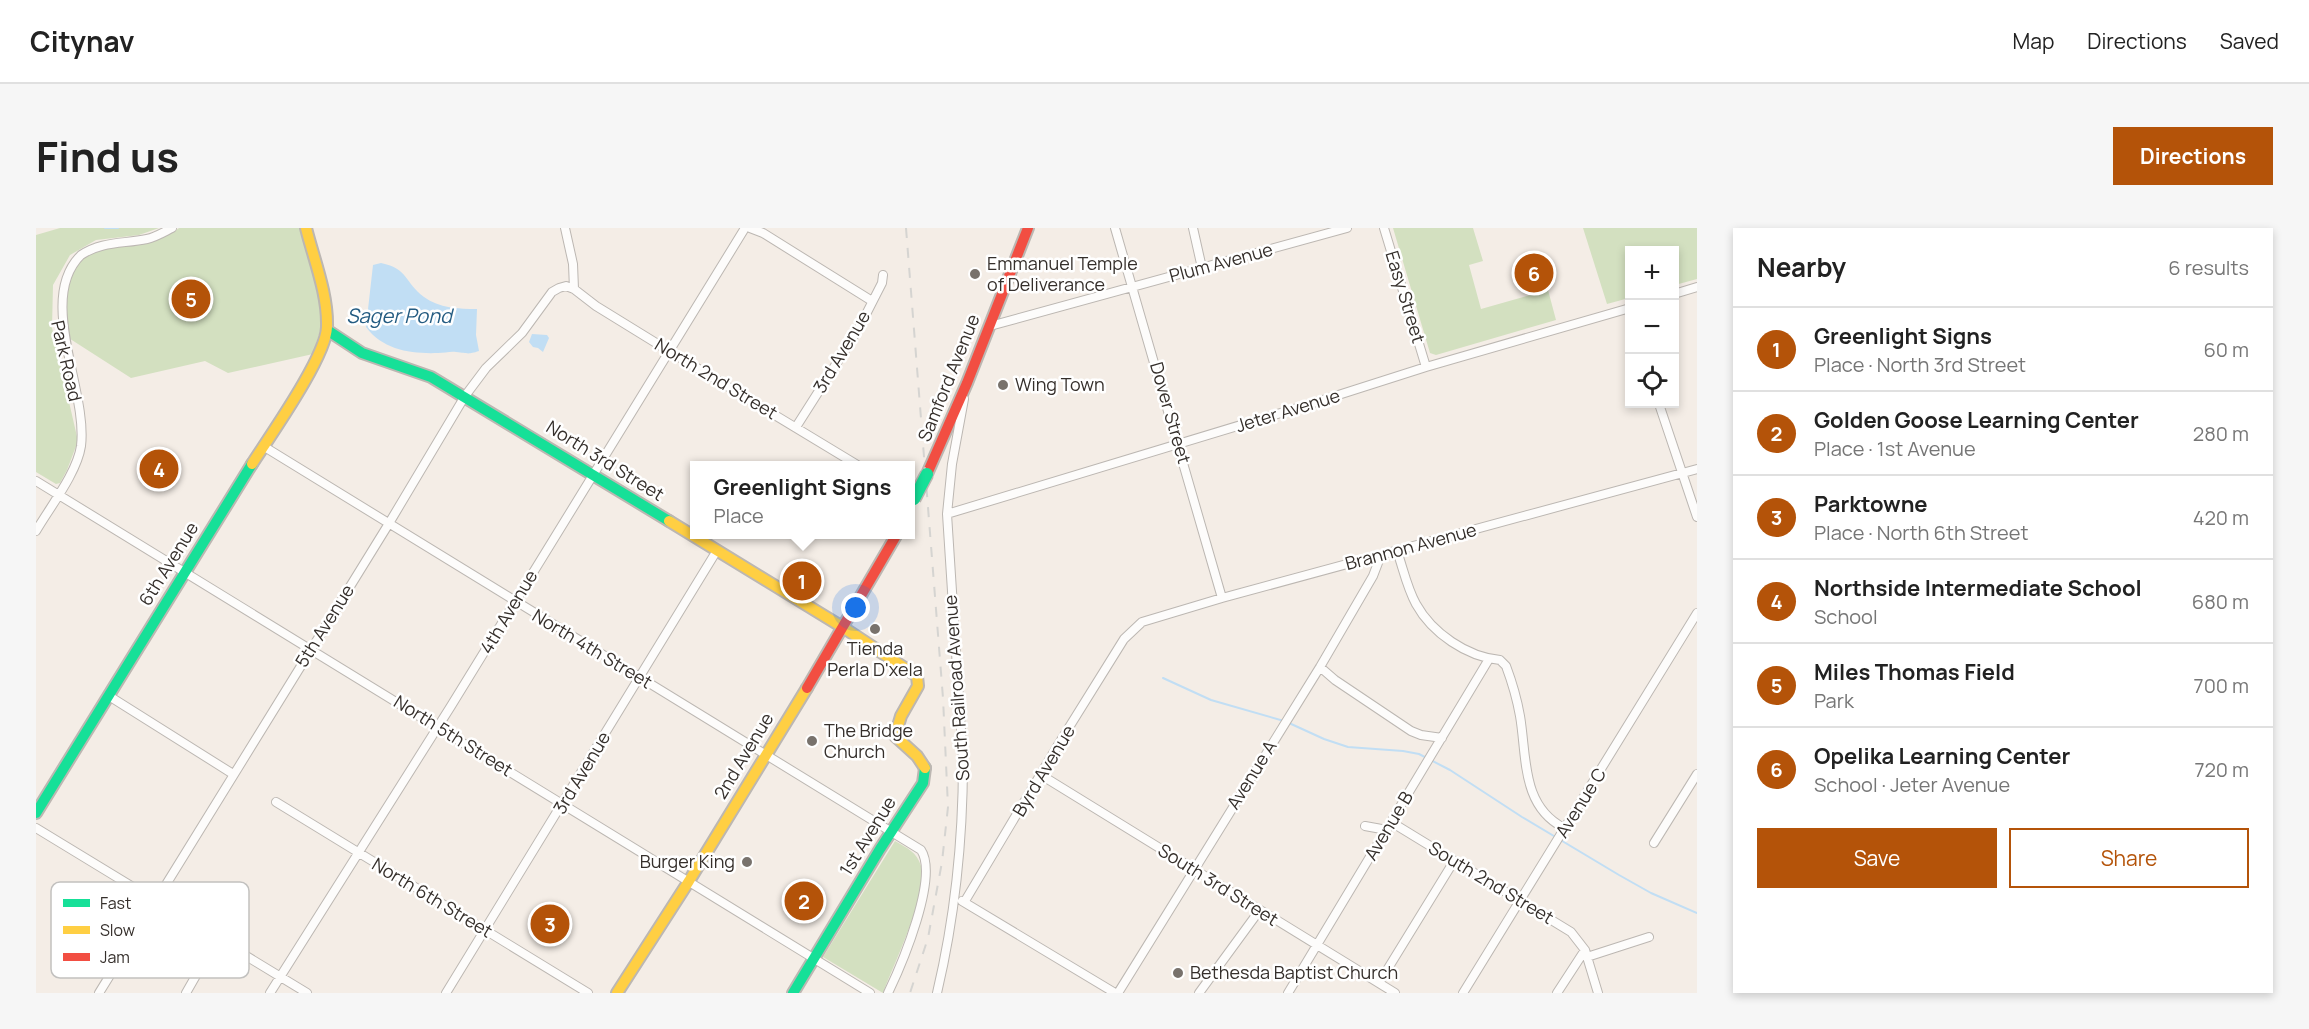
<!DOCTYPE html>
<html lang="en">
<head>
<meta charset="utf-8">
<style>
	:root { --surface:#fff; --page:#f6f6f6; --text:#222; --muted:#767676; --line:#e0e0e0; --accent:#b45309 }
	body { margin:0; font-family:Manrope,sans-serif; background:var(--page); color:var(--text) }
	.controls { position:absolute; right:18px; top:18px; display:grid; overflow:hidden; border-radius:0px; box-shadow:0 3px 9px #0003 }
	.controls button { width:54px; height:54px; display:grid; place-items:center; padding:0; border:0; border-bottom:2px solid var(--line); background:var(--surface); color:var(--text); font:30px sans-serif }
	.you { position:absolute; left:820px; top:380px; width:21px; height:21px; margin:-15px; border:4px solid #fff; border-radius:50%; background:#1a73e8; box-shadow:0 0 0 9px #1a73e833 }
	.badge { display:grid; place-items:center; width:39px; height:39px; border-radius:50%; background:var(--accent); color:#fff; font-size:20px; font-weight:700 }
	.pin { position:absolute; translate:-50% -50%; border:3px solid #fff; box-shadow:0 2px 6px #0006 }
	.popup { position:absolute; left:654px; top:233px; width:225px; height:78px; box-sizing:border-box; display:grid; place-content:center; border-radius:0px; background:var(--surface); filter:drop-shadow(0 2px 4px #0005); font-size:20px; white-space:nowrap; color:var(--muted) }
	.popup b { font-size:22px; color:var(--text) }
	.popup::after { content:''; position:absolute; left:50%; top:100%; margin-left:-12px; border:12px solid transparent; border-top-color:var(--surface) }
	.list { margin:0; padding:0; list-style:none }
	h2 { display:flex; justify-content:space-between; align-items:center; height:78px; margin:0; padding:0 24px; font-size:26px }
	h2 small { font-size:20px; font-weight:400; color:var(--muted) }
	.list li { display:grid; grid-template-columns:39px 1fr auto; gap:18px; align-items:center; box-sizing:border-box; height:84px; padding:0 24px; border-top:2px solid var(--line) }
	.list b { display:block; font-size:22px; white-space:nowrap }
	.list p { margin:0; font-size:20px; white-space:nowrap; color:var(--muted) }
	.list em { font-size:20px; font-style:normal; color:var(--muted) }
	.actions { display:flex; gap:12px; padding:18px 24px }
	.actions a { flex:1; padding:14px 0; border:2px solid var(--accent); border-radius:0px; text-align:center; font-size:21px; color:var(--accent) }
	.actions .main { background:var(--accent); color:#fff }
	.icon { flex:none; width:33px; height:33px; fill:none; stroke:currentColor; stroke-width:2; stroke-linecap:round; stroke-linejoin:round }
	.map { position:relative; flex:none; width:1661px; height:765px; overflow:hidden; border-radius:0px }
	header { display:flex; align-items:center; gap:36px; box-sizing:border-box; height:84px; padding:0 30px; background:var(--surface); border-bottom:2px solid var(--line) }
	header strong { font-size:28px }
	nav { display:flex; gap:33px; margin-inline-start:auto; font-size:21px }
	.intro { display:flex; align-items:center; justify-content:space-between; box-sizing:border-box; height:144px; padding:0 36px }
	h1 { margin:0; font-size:42px }
	.button { padding:15px 27px; border-radius:0px; background:var(--accent); color:#fff; font-size:21px; font-weight:700 }
	main { display:flex; gap:36px; padding:0 36px }
	aside { flex:1; background:var(--surface); border-radius:0px; box-shadow:0 3px 9px #0003 }
	.map>svg:first-child { display:block }
	.green { fill:#d3e0c0 }
	.water { fill:#c1def4 }
	.lines { fill:none; stroke-linecap:round; stroke-linejoin:round }
	.stream { stroke:#c1def4; stroke-width:2 }
	.street-casing { stroke:#bcb7b2; stroke-width:10 }
	.fast-casing { stroke:#bcb7b2; stroke-width:14 }
	.slow-casing { stroke:#bcb7b2; stroke-width:14 }
	.jam-casing { stroke:#bcb7b2; stroke-width:14 }
	.street { stroke:#fdfcfb; stroke-width:8 }
	.fast { stroke:#16e098; stroke-width:10 }
	.slow { stroke:#ffcf43; stroke-width:10 }
	.jam { stroke:#f24e42; stroke-width:10 }
	.rail { stroke:#d5d4d1; stroke-width:2; stroke-dasharray:10 10; stroke-linecap:butt }
	.fast-bridge-casing { stroke:#bcb7b2; stroke-width:15; stroke-linecap:butt }
	.fast-bridge { stroke:#16e098; stroke-width:12 }
	.poi-dot { fill:#78726c; stroke:#fff; stroke-width:2 }
	.labels { text-anchor:middle; stroke-width:5; stroke-linejoin:round; paint-order:stroke }
	.street-label { font-size:18px; fill:#352f2b; stroke:#fff }
	.poi-label { font-size:18px; fill:#352f2b; stroke:#fff; text-anchor:start }
	.water-label { font-size:20px; font-style:italic; fill:#245c82; stroke:#fff }
	.key { fill:#fff; stroke:#c2c1bf; stroke-width:1.5 }
	.key-label { font-size:16px; fill:#352f2b }
</style>
</head>
<body>
<header>
<strong>Citynav</strong>
<nav><a>Map</a><a>Directions</a><a>Saved</a></nav>
</header>
<div class="intro"><h1>Find us</h1><a class="button">Directions</a></div>
<main>
<div class="map">
<svg width="1661" height="765" viewBox="0 0 1661 765">
	<rect width="100%" height="100%" fill="#f4ede6"/>
	<path class="green" d="M 24,0 L 123,0 L 103,7 L 60,12 L 34,27 L 17,57 L 16,100 L 42,213 L 31,242 L 24,255 L 20,256 L 0,244 L 0,7 Z
		M 143,0 L 265,0 L 286,84 L 284,103 L 277,126 L 192,145 L 169,133 L 95,150 L 28,107 C 28,93 25,69 29,56 C 44,5 109,27 143,0 Z
		M 1357,0 L 1437,0 L 1447,33 L 1433,37 L 1445,81 L 1512,62 L 1520,92 L 1400,127 L 1394,125 Z
		M 1547,0 L 1661,0 L 1661,51 L 1639,57 L 1638,22 L 1594,22 L 1593,70 L 1571,76 Z
		M 859,613 C 871,620 881,624 885,638 C 893,665 857,737 847,765 L 787,729 Z"/>
	<path class="water" d="M 345,35 C 373,41 368,54 388,69 C 403,80 423,81 441,81 L 440,107 L 443,123 C 431,127 432,125 420,124 C 415,123 408,125 402,125 C 375,126 347,122 330,99 L 337,37 Z
		M 496,106 L 511,107 L 513,110 L 507,124 L 502,120 L 497,119 L 493,114 Z"/>
	<g class="lines">
		<path class="stream" d="M 69,0 L 82,0
			M 1127,450 L 1175,472 L 1248,493
			M 1253,495 L 1288,511 L 1312,519 L 1367,523 L 1383,526 L 1414,542 L 1486,589 L 1583,647 L 1615,665 L 1661,685"/>
		<g class="street-casing">
			<path id="street" d="M 529,0 L 537,36 L 538,61
				M 714,0 L 727,5 L 836,73
				M 1079,0 L 1186,370
				M 1157,0 L 1166,40
				M 1348,0 L 1390,139
				M 1638,66 L 1661,59
				M 954,98 L 1311,0
				M 1623,176 L 1661,289
				M 760,199 L 823,100 L 846,55 L 847,47
				M 227,218 L 885,622 C 903,649 866,736 852,765
				M 0,253 L 834,765
				M 911,286 L 1271,177 L 1390,139 L 1594,80
				M 0,303 C 14,279 41,245 45,218 C 52,162 0,71 45,27 C 66,13 87,16 111,11 C 120,9 128,4 136,0
				M 1361,323 C 1367,340 1371,360 1380,376 C 1396,405 1431,429 1464,432 L 1470,438 C 1476,454 1481,471 1484,488 C 1491,529 1485,578 1528,600
				M 1284,439 L 1299,452 L 1375,503 L 1385,507 L 1406,510
				M 73,468 L 197,546
				M 1005,547 L 1359,765
				M 240,574 L 552,765
				M 1355,594 L 1535,704 L 1549,722 L 1562,765
				M 1329,598 L 1351,602
				M 0,600 L 271,765
				M 1618,615 L 1661,546
				M 926,673 L 1079,765
				M 929,673 L 1022,517 L 1088,411 L 1106,394 L 1186,370 L 1661,241
				M 1551,729 L 1613,709
				M 1343,755 L 1418,633
				M 63,765 L 352,297 L 429,168 L 450,140 L 486,105 L 516,64 L 523,60 L 530,58 L 538,61 L 560,78 L 633,123 L 823,238
				M 150,765 L 182,709
				M 234,765 L 415,478 L 709,0
				M 410,765 L 680,324
				M 901,765 C 919,689 927,610 927,533 L 911,286 L 916,236 L 928,171
				M 1082,765 L 1284,439 L 1337,348 L 1345,327
				M 1163,765 L 1223,683
				M 1252,765 L 1453,431
				M 1427,765 L 1661,385
				M 1521,765 L 1549,722"/>
		</g>
		<g class="fast-casing">
			<path id="fast" d="M 291,102 L 326,125 L 395,149 L 633,293
				M 0,585 L 216,236
				M 757,765 L 844,621 L 887,555 L 889,540"/>
		</g>
		<g class="slow-casing">
			<path id="slow" d="M 216,236 C 234,208 290,129 291,99 C 292,66 278,32 270,0
				M 633,293 L 808,400 L 881,448 L 882,458 L 865,488 L 859,508 L 881,528 L 889,540
				M 581,765 L 653,653 L 771,460"/>
		</g>
		<g class="jam-casing">
			<path id="jam" d="M 891,246 L 931,155 L 992,0
				M 771,460 L 861,306"/>
		</g>
		<use href="#street" class="street"/>
		<use href="#fast" class="fast"/>
		<use href="#slow" class="slow"/>
		<use href="#jam" class="jam"/>
		<path class="rail" d="M 870,0 L 907,470 L 912,579 L 906,634 L 892,710 L 874,765"/>
		<g class="fast-bridge-casing">
			<path id="fast-bridge" d="M 878,271 L 891,246"/>
		</g>
		<use href="#fast-bridge" class="fast-bridge"/>
	</g>
	<g class="poi-dot">
		<circle cx="939" cy="46" r="6"/>
		<circle cx="967" cy="157" r="6"/>
		<circle cx="839" cy="401" r="6"/>
		<circle cx="776" cy="513" r="6"/>
		<circle cx="711" cy="634" r="6"/>
		<circle cx="1142" cy="745" r="6"/>
	</g>
	<g class="labels">
		<g class="street-label">
			<text transform="translate(1185 35) rotate(-15)" y="6">Plum Avenue</text>
			<text transform="translate(1369 69) rotate(73)" y="6">Easy Street</text>
			<text transform="translate(806 124) rotate(-59)" y="6">3rd Avenue</text>
			<text transform="translate(30 133) rotate(77)" y="6">Park Road</text>
			<text transform="translate(913 150) rotate(-68)" y="6">Samford Avenue</text>
			<text transform="translate(680 151) rotate(31)" y="6">North 2nd Street</text>
			<text transform="translate(1252 183) rotate(-17)" y="6">Jeter Avenue</text>
			<text transform="translate(1134 185) rotate(74)" y="6">Dover Street</text>
			<text transform="translate(569 233) rotate(32)" y="6">North 3rd Street</text>
			<text transform="translate(1375 319) rotate(-15)" y="6">Brannon Avenue</text>
			<text transform="translate(133 336) rotate(-58)" y="6">6th Avenue</text>
			<text transform="translate(473 384) rotate(-59)" y="6">4th Avenue</text>
			<text transform="translate(289 398) rotate(-58)" y="6">5th Avenue</text>
			<text transform="translate(556 421) rotate(31)" y="6">North 4th Street</text>
			<text transform="translate(921 460) rotate(-94)" y="6">South Railroad Avenue</text>
			<text transform="translate(417 508) rotate(32)" y="6">North 5th Street</text>
			<text transform="translate(708 528) rotate(-59)" y="6">2nd Avenue</text>
			<text transform="translate(1008 543) rotate(-59)" y="6">Byrd Avenue</text>
			<text transform="translate(546 545) rotate(-59)" y="6">3rd Avenue</text>
			<text transform="translate(1216 547) rotate(-58)" y="6">Avenue A</text>
			<text transform="translate(1545 575) rotate(-58)" y="6">Avenue C</text>
			<text transform="translate(1353 598) rotate(-59)" y="6">Avenue B</text>
			<text transform="translate(832 608) rotate(-58)" y="6">1st Avenue</text>
			<text transform="translate(1455 655) rotate(31)" y="6">South 2nd Street</text>
			<text transform="translate(1182 657) rotate(32)" y="6">South 3rd Street</text>
			<text transform="translate(396 670) rotate(31)" y="6">North 6th Street</text>
		</g>
		<g class="poi-label">
			<text x="951" y="42">Emmanuel Temple<tspan x="951" dy="21">of Deliverance</tspan></text>
			<text x="979" y="163">Wing Town</text>
			<text x="839" y="427" text-anchor="middle">Tienda<tspan x="839" dy="21">Perla D'xela</tspan></text>
			<text x="788" y="509">The Bridge<tspan x="788" dy="21">Church</tspan></text>
			<text x="699" y="640" text-anchor="end">Burger King</text>
			<text x="1154" y="751">Bethesda Baptist Church</text>
		</g>
		<g class="water-label">
			<text x="363" y="95">Sager Pond</text>
		</g>
	</g>
	<rect x="15" y="654" width="198" height="96" rx="9" class="key"/>
	<rect x="27" y="671" width="27" height="8" fill="#16e098"/>
	<rect x="27" y="698" width="27" height="8" fill="#ffcf43"/>
	<rect x="27" y="725" width="27" height="8" fill="#f24e42"/>
	<g class="key-label">
		<text x="64" y="681">Fast</text>
		<text x="64" y="708">Slow</text>
		<text x="64" y="735">Jam</text>
	</g>
</svg>
<div class="controls">
<button>+</button>
<button>−</button>
<button><svg class="icon" aria-label="locate" viewBox="0 0 24 24"><circle cx="12" cy="12" r="6"/><path d="M12 2v4M12 18v4M2 12h4M18 12h4"/></svg></button>
</div>
<div class="you"></div>
<div class="pin badge" style="left:766px;top:353px">1</div>
<div class="popup"><b>Greenlight Signs</b>Place</div>
<div class="pin badge" style="left:768px;top:673px">2</div>
<div class="pin badge" style="left:514px;top:696px">3</div>
<div class="pin badge" style="left:123px;top:241px">4</div>
<div class="pin badge" style="left:155px;top:71px">5</div>
<div class="pin badge" style="left:1498px;top:45px">6</div>
</div>
<aside>
<h2>Nearby<small>6 results</small></h2>
<ul class="list">
<li><span class="badge">1</span><div><b>Greenlight Signs</b><p>Place · North 3rd Street</p></div><em>60 m</em></li>
<li><span class="badge">2</span><div><b>Golden Goose Learning Center</b><p>Place · 1st Avenue</p></div><em>280 m</em></li>
<li><span class="badge">3</span><div><b>Parktowne</b><p>Place · North 6th Street</p></div><em>420 m</em></li>
<li><span class="badge">4</span><div><b>Northside Intermediate School</b><p>School</p></div><em>680 m</em></li>
<li><span class="badge">5</span><div><b>Miles Thomas Field</b><p>Park</p></div><em>700 m</em></li>
<li><span class="badge">6</span><div><b>Opelika Learning Center</b><p>School · Jeter Avenue</p></div><em>720 m</em></li>
</ul>
<div class="actions"><a class="main">Save</a><a>Share</a></div>
</aside>
</main>
</body>
</html>
